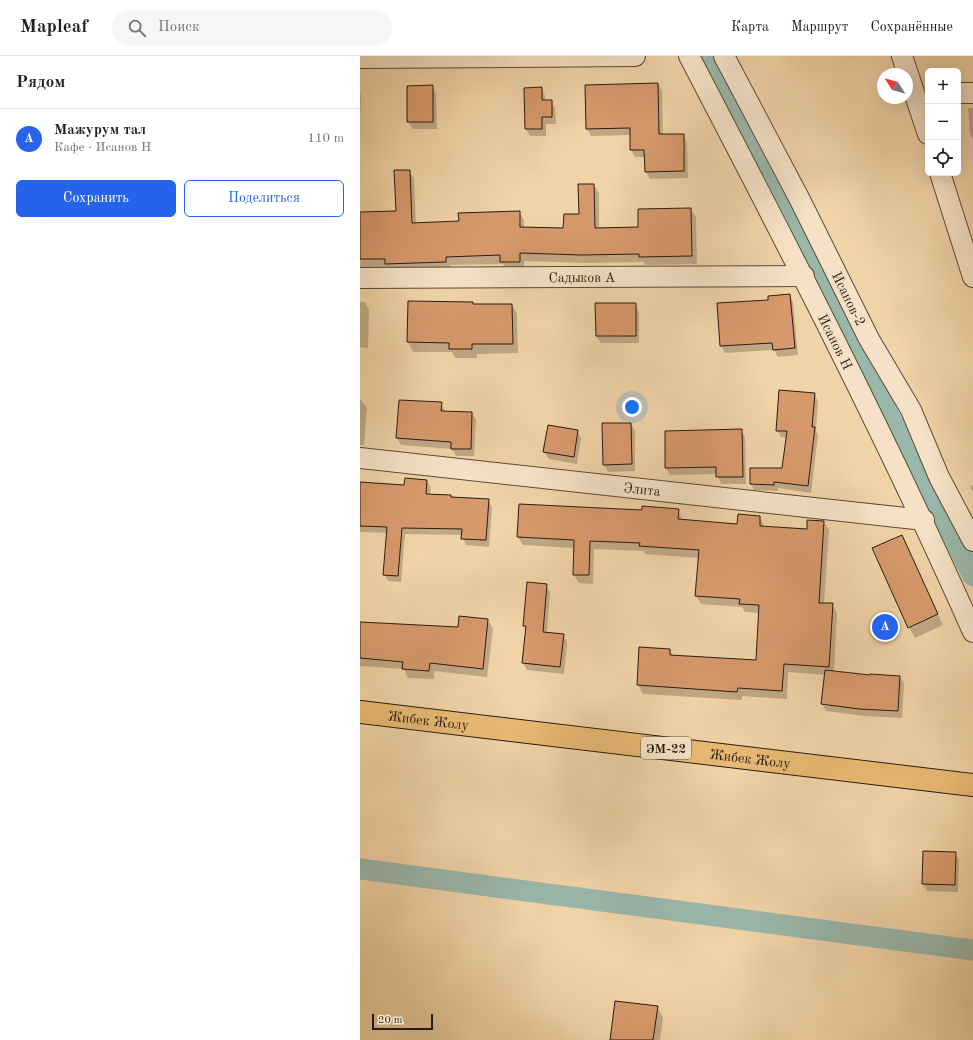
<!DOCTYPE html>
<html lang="ru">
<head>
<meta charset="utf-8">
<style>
	:root { --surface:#fff; --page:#f6f6f6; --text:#202124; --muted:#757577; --line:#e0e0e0; --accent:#2563eb }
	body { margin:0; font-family:"Old Standard TT",serif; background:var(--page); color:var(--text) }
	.controls { position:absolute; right:12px; top:12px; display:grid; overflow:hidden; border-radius:6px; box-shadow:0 4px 16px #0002 }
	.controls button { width:36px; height:36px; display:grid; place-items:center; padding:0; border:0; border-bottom:1px solid var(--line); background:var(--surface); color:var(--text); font:20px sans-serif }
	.compass { position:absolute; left:517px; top:12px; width:36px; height:36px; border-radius:50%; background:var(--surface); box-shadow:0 4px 16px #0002; rotate:307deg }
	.scale { position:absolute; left:12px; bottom:10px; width:61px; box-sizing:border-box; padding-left:4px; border:2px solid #291c13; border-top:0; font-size:11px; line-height:14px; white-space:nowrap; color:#291c13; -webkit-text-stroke:3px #f5e2c6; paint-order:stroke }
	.you { position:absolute; left:272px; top:351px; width:14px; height:14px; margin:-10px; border:3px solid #fff; border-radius:50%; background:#1a73e8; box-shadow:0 0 0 6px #1a73e833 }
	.badge { display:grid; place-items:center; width:26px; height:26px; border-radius:50%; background:var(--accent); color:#fff; font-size:13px; font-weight:700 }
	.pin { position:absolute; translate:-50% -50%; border:2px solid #fff; box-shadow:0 1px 4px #0006 }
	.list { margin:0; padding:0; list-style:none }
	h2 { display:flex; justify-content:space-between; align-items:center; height:52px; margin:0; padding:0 16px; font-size:17px }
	h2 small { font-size:13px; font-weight:400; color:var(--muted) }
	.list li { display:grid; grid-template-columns:26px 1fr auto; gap:12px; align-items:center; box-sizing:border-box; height:60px; padding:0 16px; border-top:1px solid var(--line) }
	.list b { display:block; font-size:15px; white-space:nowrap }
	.list p { margin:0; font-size:13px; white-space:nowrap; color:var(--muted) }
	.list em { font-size:13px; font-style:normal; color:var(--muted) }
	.actions { display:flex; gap:8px; padding:12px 16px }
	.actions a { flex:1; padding:9px 0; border:1px solid var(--accent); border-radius:6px; text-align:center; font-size:14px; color:var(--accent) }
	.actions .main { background:var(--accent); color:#fff }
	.icon { flex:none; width:22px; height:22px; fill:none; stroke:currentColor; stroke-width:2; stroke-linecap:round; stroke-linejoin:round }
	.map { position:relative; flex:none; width:613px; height:984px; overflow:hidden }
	header { display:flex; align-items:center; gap:24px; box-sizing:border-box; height:56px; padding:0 20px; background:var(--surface); border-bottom:1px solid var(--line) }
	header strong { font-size:19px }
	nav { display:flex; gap:22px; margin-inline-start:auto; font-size:14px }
	.search { width:280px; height:36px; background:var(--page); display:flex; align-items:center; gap:10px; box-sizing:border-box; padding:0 14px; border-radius:22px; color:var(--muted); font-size:15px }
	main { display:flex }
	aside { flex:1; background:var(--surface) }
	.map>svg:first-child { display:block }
	.shadow { fill:#0003 }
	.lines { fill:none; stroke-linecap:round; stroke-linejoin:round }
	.canal { stroke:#9ab7ab; stroke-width:21 }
	.building { fill:#d7996c; stroke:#291c13 }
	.street-casing { stroke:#5b4a38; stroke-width:22 }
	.primary-casing { stroke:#291c13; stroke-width:24 }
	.street { stroke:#f5e2c6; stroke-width:20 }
	.primary { stroke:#e8ba74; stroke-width:22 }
	.labels { text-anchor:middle; stroke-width:3; stroke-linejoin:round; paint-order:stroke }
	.shield { fill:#f5e2c6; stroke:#665749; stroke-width:1 }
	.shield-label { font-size:13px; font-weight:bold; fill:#291c13 }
	.street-label { font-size:14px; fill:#291c13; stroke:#f5e2c6 }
</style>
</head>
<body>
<header>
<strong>Mapleaf</strong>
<div class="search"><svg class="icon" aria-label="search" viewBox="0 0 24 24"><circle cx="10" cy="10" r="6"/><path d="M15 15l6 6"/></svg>Поиск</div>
<nav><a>Карта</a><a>Маршрут</a><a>Сохранённые</a></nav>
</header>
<main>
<aside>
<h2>Рядом<small></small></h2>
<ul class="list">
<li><span class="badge">A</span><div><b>Мажурум тал</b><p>Кафе · Исанов Н</p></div><em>110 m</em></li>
</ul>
<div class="actions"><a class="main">Сохранить</a><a>Поделиться</a></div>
</aside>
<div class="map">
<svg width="613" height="984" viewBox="0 0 613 984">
	<rect width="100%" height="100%" fill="#f0d3a7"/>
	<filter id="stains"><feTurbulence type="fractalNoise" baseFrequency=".005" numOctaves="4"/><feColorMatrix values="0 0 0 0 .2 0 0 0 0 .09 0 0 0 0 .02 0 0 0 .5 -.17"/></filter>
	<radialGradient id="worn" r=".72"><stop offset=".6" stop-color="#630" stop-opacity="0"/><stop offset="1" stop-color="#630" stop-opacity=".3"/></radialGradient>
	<path class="shadow" d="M 298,28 L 302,35 L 303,79 L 323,79 L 327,86 L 328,122 L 290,123 L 286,116 L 286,101 L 275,101 L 271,94 L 271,79 L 231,80 L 227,73 Z
		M 72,30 L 76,37 L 77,73 L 53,73 L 48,66 L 48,31 Z
		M 181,32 L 185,40 L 185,45 L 191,45 L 195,52 L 196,68 L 186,68 L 186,80 L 170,80 L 166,73 L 165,33 Z
		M 0,37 L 1,39 L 0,59 Z
		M 608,52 L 613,52 L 613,83 L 610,78 Z
		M 49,115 L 54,123 L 56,168 L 100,166 L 159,156 L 164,164 L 164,172 L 204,173 L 220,159 L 234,129 L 239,137 L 239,173 L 280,172 L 331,153 L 336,161 L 337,208 L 285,209 L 283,206 L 226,207 L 164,205 L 164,214 L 146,214 L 143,208 L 90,209 L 90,214 L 31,216 L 28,211 L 0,212 L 0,157 L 37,156 Z
		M 429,239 L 433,246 L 438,299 L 418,301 L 414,294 L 365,297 L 361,290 L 358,248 L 409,245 Z
		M 0,246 L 5,246 L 9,254 L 8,292 L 0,291 Z
		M 49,246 L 113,247 L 114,249 L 152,249 L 157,258 L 158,297 L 117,298 L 117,302 L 95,302 L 92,296 L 53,296 L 48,286 Z
		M 275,248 L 279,256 L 279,287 L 241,287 L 236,280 Z
		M 454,338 L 458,345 L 456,375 L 458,379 L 451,437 L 418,432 L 418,435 L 394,434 L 391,428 L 423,414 L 427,382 L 421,381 L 417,374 Z
		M 0,343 L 7,352 L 4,389 L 0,389 Z
		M 81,347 L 85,356 L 112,357 L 116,364 L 114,400 L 96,400 L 92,393 L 41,389 L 37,382 Z
		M 271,368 L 275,375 L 275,415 L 248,416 L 244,408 Z
		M 381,374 L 385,381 L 386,428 L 361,428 L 357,418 L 310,419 L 306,412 Z
		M 217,375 L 221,382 L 217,408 L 189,403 L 184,396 Z
		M 67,425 L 71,432 L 70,440 L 128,444 L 132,451 L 129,491 L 106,489 L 102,479 L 45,478 L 41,526 L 28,525 L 24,518 L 27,477 L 0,476 L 0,431 L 45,430 Z
		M 613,429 L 613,436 L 610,431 Z
		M 318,454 L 323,465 L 378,469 L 400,461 L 405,472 L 448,474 L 464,466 L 469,474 L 464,548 L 472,548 L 477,557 L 474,616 L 511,621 L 540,621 L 544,628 L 542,662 L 504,660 L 466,655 L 462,648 L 466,619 L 428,616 L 427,643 L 382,640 L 382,644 L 283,638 L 278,629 L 310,594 L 314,601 L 397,605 L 399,557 L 385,556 L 382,551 L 341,548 L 336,540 L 339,502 L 285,498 L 284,495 L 234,493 L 233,528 L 219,527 L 214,519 L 215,492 L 163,489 L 158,481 L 283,455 Z
		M 541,480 L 583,569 L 555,582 L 549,571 Z
		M 167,527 L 186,529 L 190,536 L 187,577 L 203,579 L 207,586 L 204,618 L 167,614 L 163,607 L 166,574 L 164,570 Z
		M 128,564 L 133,573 L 127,621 L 74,615 L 74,623 L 48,622 L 44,613 L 0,610 L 0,567 L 98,572 Z
		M 595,797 L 599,804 L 598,836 L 567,835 L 563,828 Z
		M 297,951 L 303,962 L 300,984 L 251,984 Z"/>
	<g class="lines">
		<path class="canal" d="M 347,0 L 493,291 L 613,520
			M 0,813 L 613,894"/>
	</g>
	<path class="building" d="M 298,27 L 299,78 L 324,78 L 324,115 L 285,116 L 284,94 L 270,94 L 270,72 L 226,73 L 225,29 Z
		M 73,29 L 73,66 L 47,66 L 47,30 Z
		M 182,31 L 182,44 L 192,44 L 192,61 L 182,61 L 182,73 L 165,73 L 164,32 Z
		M 34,114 L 50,114 L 52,167 L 99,165 L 98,157 L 160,155 L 160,171 L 203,172 L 204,158 L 219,158 L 218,128 L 234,128 L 235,172 L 278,171 L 278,153 L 331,152 L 332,200 L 279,201 L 279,198 L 221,199 L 160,197 L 160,206 L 140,206 L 140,199 L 86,201 L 86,206 L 25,208 L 25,203 L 0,203 L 0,156 L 36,155 Z
		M 430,238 L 435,292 L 413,294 L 412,287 L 360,290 L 357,247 L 408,244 L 408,240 Z
		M 48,245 L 113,246 L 113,248 L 152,248 L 153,288 L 112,288 L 112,293 L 89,293 L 89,287 L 47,286 Z
		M 235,247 L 276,247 L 276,280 L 236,280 Z
		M 419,334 L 455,337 L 452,371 L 455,371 L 448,430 L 414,426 L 414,429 L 390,428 L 390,412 L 422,412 L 427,375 L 416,375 Z
		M 39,344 L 82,346 L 81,355 L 112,356 L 111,393 L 91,393 L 91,386 L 36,382 Z
		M 242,367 L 271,367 L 272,408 L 243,409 Z
		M 188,369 L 218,374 L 214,401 L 183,396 Z
		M 382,373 L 383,421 L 356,421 L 356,411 L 305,412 L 305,375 Z
		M 45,422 L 67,424 L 66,438 L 91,439 L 91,441 L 129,443 L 126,484 L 101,483 L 102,473 L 42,472 L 38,520 L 23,519 L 27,471 L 0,470 L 0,426 L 44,429 Z
		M 159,448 L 282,454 L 282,450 L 319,453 L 318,463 L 377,468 L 378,458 L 400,460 L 400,470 L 447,473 L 447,464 L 464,465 L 459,547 L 473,547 L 469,611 L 424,608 L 422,635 L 378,632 L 377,636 L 277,629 L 279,591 L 310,593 L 310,599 L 396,604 L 399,549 L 379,548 L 380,543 L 335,540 L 339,494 L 279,490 L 280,487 L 230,485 L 229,519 L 213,519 L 214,484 L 157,481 Z
		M 542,479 L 578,558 L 548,572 L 512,492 Z
		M 167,526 L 187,528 L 183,576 L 204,578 L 200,611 L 162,607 L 166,570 L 163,570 Z
		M 99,560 L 128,563 L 123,613 L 70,607 L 69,615 L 42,613 L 43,606 L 0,602 L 0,566 L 98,571 Z
		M 465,614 L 510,619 L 510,618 L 540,620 L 538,655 L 499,653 L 461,648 Z
		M 563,795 L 596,796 L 595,829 L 562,828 Z
		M 255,945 L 298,950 L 293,984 L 250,984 Z"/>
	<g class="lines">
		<g class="street-casing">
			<g id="street">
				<path id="s1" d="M 329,0 C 428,190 526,380 613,576"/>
				<path id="s2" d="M 364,0 L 440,144 L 509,283 L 551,354 L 579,421 L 613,485"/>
				<path d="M 542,0 L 568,78"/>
				<path d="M 0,2 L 275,0"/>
				<path d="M 598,37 L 613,37"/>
				<path d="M 580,117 L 613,221"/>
				<path id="s3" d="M 0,222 L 444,220"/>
				<path id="s4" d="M 0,402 L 564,464"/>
			</g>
		</g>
		<g class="primary-casing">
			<g id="primary">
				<path id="s5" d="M 0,656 L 613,729"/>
			</g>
		</g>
		<use href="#street" class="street"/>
		<use href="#primary" class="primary"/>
	</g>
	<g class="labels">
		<rect class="shield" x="281" y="681" width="50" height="22" rx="3"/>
		<g class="shield-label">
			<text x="306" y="697">ЭМ-22</text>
		</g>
		<g class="street-label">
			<text dy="5" stroke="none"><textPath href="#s3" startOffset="222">Садыков А</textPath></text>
			<text dy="5" stroke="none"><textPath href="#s2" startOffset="273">Исанов-2</textPath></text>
			<text dy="5" stroke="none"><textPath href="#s1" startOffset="321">Исанов Н</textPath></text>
			<text dy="5" stroke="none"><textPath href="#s4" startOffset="284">Элита</textPath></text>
			<text dy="5" stroke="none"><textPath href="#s5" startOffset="69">Жибек Жолу</textPath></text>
			<text dy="5" stroke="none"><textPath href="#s5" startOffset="393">Жибек Жолу</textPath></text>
		</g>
	</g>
	<rect width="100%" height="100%" filter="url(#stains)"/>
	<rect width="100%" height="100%" fill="url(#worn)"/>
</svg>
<div class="controls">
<button>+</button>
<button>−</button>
<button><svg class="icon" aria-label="locate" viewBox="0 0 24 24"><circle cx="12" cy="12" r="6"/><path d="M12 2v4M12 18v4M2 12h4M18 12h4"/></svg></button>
</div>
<svg class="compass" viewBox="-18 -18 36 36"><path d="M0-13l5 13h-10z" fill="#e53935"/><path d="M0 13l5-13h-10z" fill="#757577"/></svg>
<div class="scale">20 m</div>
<div class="you"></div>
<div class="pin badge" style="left:525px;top:571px">A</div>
</div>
</main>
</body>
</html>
